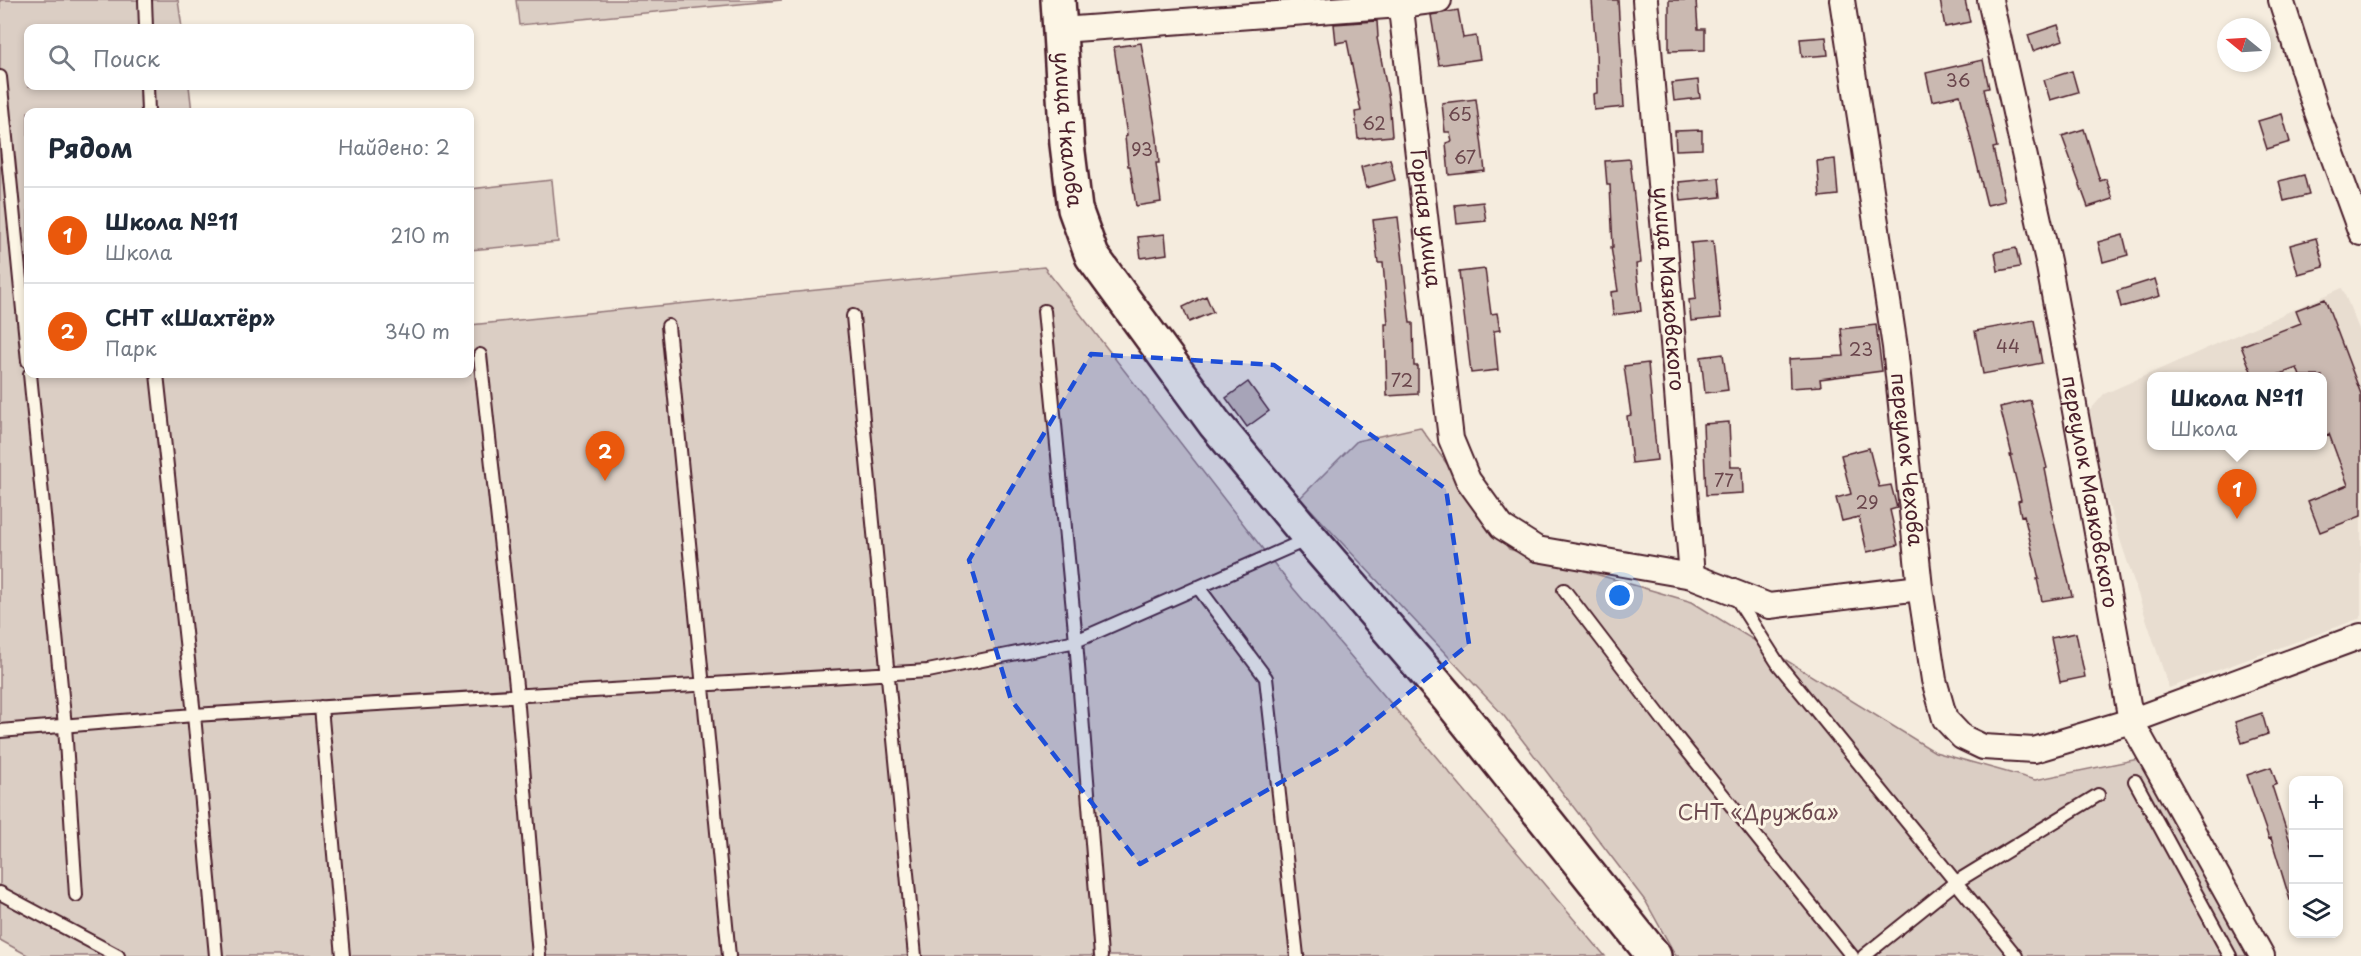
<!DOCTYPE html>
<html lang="ru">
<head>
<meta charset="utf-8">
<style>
	:root { --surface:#fff; --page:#f2f2f3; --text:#1f2937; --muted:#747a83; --line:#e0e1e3; --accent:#ea580c }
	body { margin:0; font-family:"Playpen Sans",sans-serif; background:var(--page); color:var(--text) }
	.controls { position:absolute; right:18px; bottom:18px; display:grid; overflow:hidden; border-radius:12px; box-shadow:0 3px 9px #0003 }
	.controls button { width:54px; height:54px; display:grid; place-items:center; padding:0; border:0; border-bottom:2px solid var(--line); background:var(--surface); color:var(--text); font:30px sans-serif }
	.compass { position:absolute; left:2217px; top:18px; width:54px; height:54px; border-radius:50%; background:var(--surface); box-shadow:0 3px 9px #0003; rotate:288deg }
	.you { position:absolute; left:1620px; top:596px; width:21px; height:21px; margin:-15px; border:4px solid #fff; border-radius:50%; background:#1a73e8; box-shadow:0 0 0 9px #1a73e833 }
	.badge { display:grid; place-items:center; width:39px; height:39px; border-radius:50%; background:var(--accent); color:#fff; font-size:20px; font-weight:700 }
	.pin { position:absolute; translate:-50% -50px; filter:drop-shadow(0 2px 3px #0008) }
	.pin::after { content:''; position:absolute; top:32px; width:21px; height:18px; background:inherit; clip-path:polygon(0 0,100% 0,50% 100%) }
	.popup { position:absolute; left:2147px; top:372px; width:180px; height:78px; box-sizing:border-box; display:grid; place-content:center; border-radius:12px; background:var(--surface); filter:drop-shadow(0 2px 4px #0005); font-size:20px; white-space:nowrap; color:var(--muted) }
	.popup b { font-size:22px; color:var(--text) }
	.popup::after { content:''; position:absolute; left:50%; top:100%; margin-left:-12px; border:12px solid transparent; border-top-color:var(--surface) }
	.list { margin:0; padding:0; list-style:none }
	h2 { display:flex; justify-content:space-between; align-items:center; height:78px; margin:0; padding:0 24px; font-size:26px }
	h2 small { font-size:20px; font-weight:400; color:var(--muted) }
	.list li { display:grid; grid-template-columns:39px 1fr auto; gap:18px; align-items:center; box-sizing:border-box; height:96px; padding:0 24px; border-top:2px solid var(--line) }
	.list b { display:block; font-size:22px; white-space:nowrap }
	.list p { margin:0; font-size:20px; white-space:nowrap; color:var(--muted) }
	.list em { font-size:20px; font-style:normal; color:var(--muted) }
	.icon { flex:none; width:33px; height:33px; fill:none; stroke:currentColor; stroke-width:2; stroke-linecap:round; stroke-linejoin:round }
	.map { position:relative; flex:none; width:2361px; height:956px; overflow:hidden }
	.search { position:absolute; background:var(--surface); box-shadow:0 3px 9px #0003; left:24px; top:24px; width:450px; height:66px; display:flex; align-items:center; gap:15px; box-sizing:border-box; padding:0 21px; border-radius:12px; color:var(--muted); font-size:22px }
	.panel { position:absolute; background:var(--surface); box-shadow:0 3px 9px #0003; left:24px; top:108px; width:450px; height:270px; border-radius:12px }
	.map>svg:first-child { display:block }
	.built { fill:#e8ddd0; fill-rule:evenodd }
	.green { fill:#dbcec4; stroke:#927678; stroke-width:1.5 }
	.building { fill:#cab9b1; stroke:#4a1f2b; stroke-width:1.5 }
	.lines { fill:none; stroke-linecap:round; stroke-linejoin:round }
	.lane-casing { stroke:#4a1f2b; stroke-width:16 }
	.street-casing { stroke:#4a1f2b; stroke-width:28 }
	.secondary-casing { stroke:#4a1f2b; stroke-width:38 }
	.lane { stroke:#fcf5e5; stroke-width:12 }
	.street { stroke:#fcf5e5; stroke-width:24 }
	.secondary { stroke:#fcf5e5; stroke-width:33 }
	.marked { fill:#1d4ed8; fill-opacity:0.2; stroke:#1d4ed8; stroke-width:4.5; stroke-dasharray:12 8; stroke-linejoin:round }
	.labels { text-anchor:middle; stroke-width:6; stroke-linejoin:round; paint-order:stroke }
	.number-label { font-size:18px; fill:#6a464c }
	.street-label { font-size:21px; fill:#4a1f2b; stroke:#fcf5e5 }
	.park-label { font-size:21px; fill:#6e4b51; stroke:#fcf5e5 }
</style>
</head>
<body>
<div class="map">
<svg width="2361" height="956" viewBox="0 0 2361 956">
	<rect width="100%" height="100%" fill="#f5ecde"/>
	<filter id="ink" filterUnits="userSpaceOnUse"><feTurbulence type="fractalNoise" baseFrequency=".0167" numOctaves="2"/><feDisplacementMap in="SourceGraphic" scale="12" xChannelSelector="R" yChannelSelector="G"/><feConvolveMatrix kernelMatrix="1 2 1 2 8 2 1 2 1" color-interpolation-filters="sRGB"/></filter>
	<g filter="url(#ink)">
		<path class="built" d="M 2342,288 L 2361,334 L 2361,618 L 2169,688 L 2081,421 L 2104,394 ZM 2152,376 L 2322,376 L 2322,446 L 2152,446 Z"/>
		<path class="green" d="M 0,0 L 178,0 L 182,28 L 28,28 L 28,86 L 189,86 L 192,112 L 28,112 L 28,374 L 470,374 L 470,325 L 1044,267 L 1293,588 L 1605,956 L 29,956 L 0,940 Z
			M 516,0 L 782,0 L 519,25 Z
			M 552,180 L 558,242 L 470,250 L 470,189 Z
			M 1420,427 L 1509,549 L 1692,602 L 1935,752 L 2035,780 L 2153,756 L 2260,956 L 1676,956 L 1646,902 L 1504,716 L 1300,498 L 1357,441 Z"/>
		<path class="building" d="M 1592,0 L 1618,0 L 1624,107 L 1594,110 L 1593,94 L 1597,93 L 1596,50 Z
			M 1669,0 L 1696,0 L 1698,29 L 1705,29 L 1705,50 L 1669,51 Z
			M 1940,0 L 1965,0 L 1970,22 L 1945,27 Z
			M 1458,10 L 1463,38 L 1476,36 L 1480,59 L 1439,65 L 1431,15 Z
			M 1377,21 L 1378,37 L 1377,38 L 1389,99 L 1392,136 L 1358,139 L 1355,112 L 1361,111 L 1347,41 L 1336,43 L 1334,24 Z
			M 2058,25 L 2063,40 L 2033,51 L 2028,35 Z
			M 1826,37 L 1828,55 L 1802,57 L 1800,39 Z
			M 1141,43 L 1157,138 L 1159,163 L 1156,163 L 1161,202 L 1136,206 L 1130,166 L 1128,166 L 1125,137 L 1127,136 L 1114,47 Z
			M 1983,60 L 1989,88 L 1984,89 L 1997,147 L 1993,148 L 2005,201 L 1987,205 L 1960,95 L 1932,101 L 1926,73 Z
			M 2072,71 L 2078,92 L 2050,100 L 2044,80 Z
			M 1698,80 L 1700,98 L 1674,101 L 1672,83 Z
			M 1476,99 L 1485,171 L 1449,175 L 1446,143 L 1452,141 L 1450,132 L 1445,132 L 1442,103 Z
			M 2282,114 L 2290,142 L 2267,149 L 2258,121 Z
			M 2084,129 L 2100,181 L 2106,179 L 2113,199 L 2088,207 L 2062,136 Z
			M 1702,130 L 1702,149 L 1676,150 L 1675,131 Z
			M 1390,159 L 1395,180 L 1366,188 L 1361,167 Z
			M 1630,159 L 1641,263 L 1636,264 L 1641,311 L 1613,315 L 1611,292 L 1618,291 L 1611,247 L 1613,247 L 1610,185 L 1607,185 L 1605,161 Z
			M 1835,159 L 1838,195 L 1820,197 L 1817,161 Z
			M 2304,175 L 2309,195 L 2284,201 L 2279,181 Z
			M 1719,178 L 1721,197 L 1681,201 L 1679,182 Z
			M 1483,202 L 1486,221 L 1457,224 L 1455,205 Z
			M 1398,217 L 1410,323 L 1413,323 L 1414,366 L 1418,366 L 1418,394 L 1387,396 L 1385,324 L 1388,324 L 1383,263 L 1378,263 L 1373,220 Z
			M 1165,234 L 1167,254 L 1141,258 L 1138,237 Z
			M 2123,235 L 2128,255 L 2103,262 L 2098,242 Z
			M 2316,238 L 2324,267 L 2298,274 L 2290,245 Z
			M 1713,241 L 1721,318 L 1691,321 L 1689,300 L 1696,299 L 1691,243 Z
			M 2016,248 L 2020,267 L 1998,271 L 1995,252 Z
			M 1485,269 L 1491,314 L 1497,313 L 1500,330 L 1494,331 L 1498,370 L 1471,373 L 1459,272 Z
			M 2155,279 L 2160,296 L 2121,307 L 2117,291 Z
			M 1206,296 L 1213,312 L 1189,322 L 1183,307 Z
			M 2325,299 L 2361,394 L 2361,516 L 2320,532 L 2308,501 L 2348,485 L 2329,434 L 2322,437 L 2322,376 L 2300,376 L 2297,368 L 2274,376 L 2253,376 L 2241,346 L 2301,323 L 2296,310 Z
			M 2034,320 L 2042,363 L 1983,374 L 1975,331 Z
			M 1876,325 L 1882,371 L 1820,379 L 1821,386 L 1790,388 L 1789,359 L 1844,356 L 1841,329 Z
			M 1723,354 L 1728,390 L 1705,393 L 1701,357 Z
			M 1648,363 L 1657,460 L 1632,463 L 1627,416 L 1631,415 L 1624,366 Z
			M 1248,382 L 1269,411 L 1247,427 L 1226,398 Z
			M 2030,400 L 2047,468 L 2045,469 L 2053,509 L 2051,510 L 2072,596 L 2042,601 L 2037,579 L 2039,579 L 2024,515 L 2021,516 L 2018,501 L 2021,500 L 2010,455 L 2012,455 L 2000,407 Z
			M 1729,422 L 1731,467 L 1742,467 L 1743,493 L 1706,495 L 1703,424 Z
			M 1869,448 L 1879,487 L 1891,485 L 1897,508 L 1890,510 L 1898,545 L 1867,552 L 1859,517 L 1842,521 L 1836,498 L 1851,494 L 1841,455 Z
			M 2076,633 L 2085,677 L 2060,682 L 2051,638 Z
			M 2262,713 L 2268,734 L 2242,743 L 2235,722 Z
			M 2271,767 L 2277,784 L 2272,786 L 2294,854 L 2294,899 L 2290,900 L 2271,838 L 2269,839 L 2247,775 Z"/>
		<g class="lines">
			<g class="lane-casing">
				<path id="lane" d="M 145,0 L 146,28
					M 0,77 L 28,361
					M 147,86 L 148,112
					M 1044,311 L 1076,641 L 1101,956
					M 853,316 L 915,956
					M 668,326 L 729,956
					M 480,355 L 517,695 L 539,956
					M 30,374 L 65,726 L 76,895
					M 157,374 L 194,715 L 216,956
					M 1198,587 L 1266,678 L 1297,956
					M 1564,590 L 1674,734 L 1852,956
					M 1735,596 L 1779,665 L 2016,956
					M 321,707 L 343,956
					M 0,731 L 194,715 L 928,671 L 1076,641 L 1308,539
					M 2135,781 L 2230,956
					M 0,893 L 118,956
					M 1864,956 L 1956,882 L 2098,795"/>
			</g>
			<g class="street-casing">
				<g id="street">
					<path id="s1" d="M 1400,0 L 1451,439 L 1468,480 L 1502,527 L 1537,549 L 1692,576 L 1769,606 L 1920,588"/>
					<path id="s2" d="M 1645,0 L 1692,576"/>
					<path id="s3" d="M 1842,0 L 1895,347 L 1920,588 L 1934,680 L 1945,719 L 1962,737 L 1983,747 L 2034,750 L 2131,721 L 2361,636"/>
					<path id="s4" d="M 1990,0 L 2048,261 L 2131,721 L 2262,956"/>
					<path d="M 2281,0 L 2314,104 L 2361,233"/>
					<path d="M 1061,30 L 1400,5 L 1439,0"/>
				</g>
			</g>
			<g class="secondary-casing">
				<g id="secondary">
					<path id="s5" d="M 1058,0 L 1067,144 L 1075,209 L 1092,256 L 1215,424 L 1310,538 L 1448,698 L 1654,956"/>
				</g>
			</g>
			<use href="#lane" class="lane"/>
			<use href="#street" class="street"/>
			<use href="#secondary" class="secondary"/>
		</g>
	</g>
	<path class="marked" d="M 1091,354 L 1274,365 L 1446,489 L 1469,644 L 1343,746 L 1140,864 L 1011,700 L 969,560 Z"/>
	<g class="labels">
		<g class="number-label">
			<text x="1958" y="87">36</text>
			<text x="1460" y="121">65</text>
			<text x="1374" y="130">62</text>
			<text x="1142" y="156">93</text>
			<text x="1465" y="164">67</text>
			<text x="2008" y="353">44</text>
			<text x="1861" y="356">23</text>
			<text x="1402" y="387">72</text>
			<text x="1724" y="487">77</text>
			<text x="1867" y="509">29</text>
		</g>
		<g class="street-label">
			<text dy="7" stroke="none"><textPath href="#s5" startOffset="130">улица Чкалова</textPath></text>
			<text dy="7" stroke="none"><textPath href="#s1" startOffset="220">Горная улица</textPath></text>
			<text dy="7" stroke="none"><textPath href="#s2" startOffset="290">улица Маяковского</textPath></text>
			<text dy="7" stroke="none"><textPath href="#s3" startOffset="464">переулок Чехова</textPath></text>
			<text dy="7" stroke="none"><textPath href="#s4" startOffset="502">переулок Маяковского</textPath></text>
		</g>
		<g class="park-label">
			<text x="1758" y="820">СНТ «Дружба»</text>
		</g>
	</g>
</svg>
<div class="controls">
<button>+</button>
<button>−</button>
<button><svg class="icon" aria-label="layers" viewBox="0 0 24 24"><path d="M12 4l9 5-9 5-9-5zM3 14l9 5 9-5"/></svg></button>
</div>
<svg class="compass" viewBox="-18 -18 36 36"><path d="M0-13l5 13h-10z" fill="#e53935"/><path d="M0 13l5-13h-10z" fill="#747a83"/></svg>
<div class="you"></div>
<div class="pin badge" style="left:2237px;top:519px">1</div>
<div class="popup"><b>Школа №11</b>Школа</div>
<div class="pin badge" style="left:605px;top:481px">2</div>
<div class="search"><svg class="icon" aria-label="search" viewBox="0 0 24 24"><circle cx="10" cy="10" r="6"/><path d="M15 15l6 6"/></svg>Поиск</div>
<section class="panel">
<h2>Рядом<small>Найдено: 2</small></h2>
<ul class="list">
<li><span class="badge">1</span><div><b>Школа №11</b><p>Школа</p></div><em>210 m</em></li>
<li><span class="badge">2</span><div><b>СНТ «Шахтёр»</b><p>Парк</p></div><em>340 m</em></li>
</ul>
</section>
</div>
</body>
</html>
